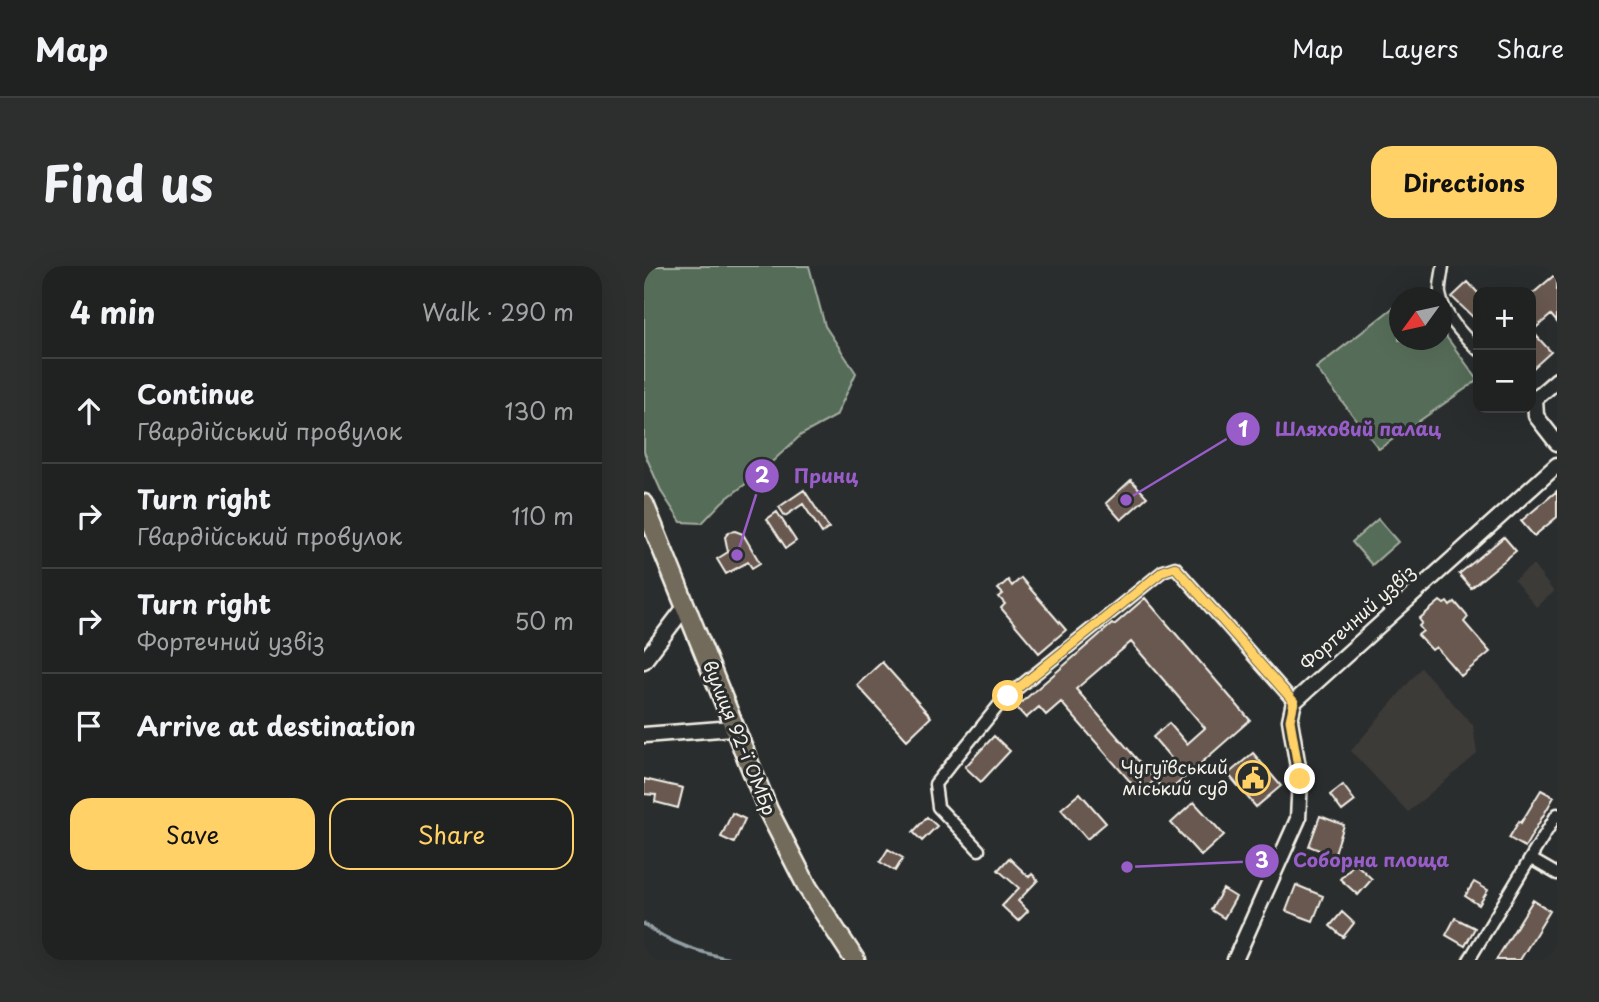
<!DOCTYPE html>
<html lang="en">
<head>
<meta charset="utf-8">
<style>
	:root { --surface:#202222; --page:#2d2f2f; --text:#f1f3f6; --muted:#a2a4a5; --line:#3d3f40; --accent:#ffd166 }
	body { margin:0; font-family:"Playpen Sans",sans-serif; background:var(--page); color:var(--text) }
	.controls { position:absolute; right:21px; top:21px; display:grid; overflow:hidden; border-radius:14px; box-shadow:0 7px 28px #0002 }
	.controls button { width:63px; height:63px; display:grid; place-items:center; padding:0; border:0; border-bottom:2px solid var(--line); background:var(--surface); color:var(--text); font:35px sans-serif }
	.compass { position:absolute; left:745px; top:21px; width:63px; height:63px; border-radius:50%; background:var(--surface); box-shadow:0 7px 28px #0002; rotate:237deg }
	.stop { position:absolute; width:21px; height:21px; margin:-16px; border:5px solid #ffd166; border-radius:50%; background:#fff }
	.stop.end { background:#ffd166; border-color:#fff; box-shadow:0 2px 7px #0008 }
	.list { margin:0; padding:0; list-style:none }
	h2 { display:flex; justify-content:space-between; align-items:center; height:91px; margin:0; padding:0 28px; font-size:30px }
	h2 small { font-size:23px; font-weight:400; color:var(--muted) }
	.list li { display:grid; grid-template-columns:46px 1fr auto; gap:21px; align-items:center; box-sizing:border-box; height:105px; padding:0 28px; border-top:2px solid var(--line) }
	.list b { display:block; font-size:26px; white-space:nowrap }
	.list p { margin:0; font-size:23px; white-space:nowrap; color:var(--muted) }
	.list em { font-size:23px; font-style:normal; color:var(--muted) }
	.actions { display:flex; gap:14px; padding:21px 28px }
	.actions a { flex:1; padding:16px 0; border:2px solid var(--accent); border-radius:21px; text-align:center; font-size:24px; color:var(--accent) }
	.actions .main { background:var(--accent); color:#111 }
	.icon { flex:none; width:38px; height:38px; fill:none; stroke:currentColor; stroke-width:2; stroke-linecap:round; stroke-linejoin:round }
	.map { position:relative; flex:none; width:913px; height:694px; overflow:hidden; border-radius:21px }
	header { display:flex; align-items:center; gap:42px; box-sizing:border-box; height:98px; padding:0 35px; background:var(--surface); border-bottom:2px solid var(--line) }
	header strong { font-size:33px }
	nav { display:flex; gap:38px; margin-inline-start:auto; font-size:24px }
	.intro { display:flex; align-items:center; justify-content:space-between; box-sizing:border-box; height:168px; padding:0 42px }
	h1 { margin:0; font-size:49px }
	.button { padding:18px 32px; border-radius:21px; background:var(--accent); color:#111; font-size:24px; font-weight:700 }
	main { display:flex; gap:42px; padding:0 42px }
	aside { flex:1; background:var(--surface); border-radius:21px; box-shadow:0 7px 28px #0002 }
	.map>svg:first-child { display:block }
	.built { fill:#3d3a38 }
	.green { fill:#546c59; stroke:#a4aea0; stroke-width:2 }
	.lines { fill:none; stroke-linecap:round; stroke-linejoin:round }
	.stream { stroke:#939fa4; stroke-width:3.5 }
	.building { fill:#685950; stroke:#f4f1e8; stroke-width:2 }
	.street-casing { stroke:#f4f1e8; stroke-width:15 }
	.secondary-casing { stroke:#f4f1e8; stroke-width:19 }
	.highway-casing { stroke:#f4f1e8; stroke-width:23 }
	.street { stroke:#2a2d2e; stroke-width:10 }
	.secondary { stroke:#2a2d2e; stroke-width:14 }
	.highway { stroke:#726b5a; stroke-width:18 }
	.route { stroke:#ffd166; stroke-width:9 }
	.labels { text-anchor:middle; stroke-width:6; stroke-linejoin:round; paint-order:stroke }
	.street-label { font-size:18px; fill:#f4f1e8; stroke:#2a2d2e }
	.poi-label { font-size:18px; fill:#f4f1e8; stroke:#2a2d2e; text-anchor:end }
	.leader { fill:none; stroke:#995dc9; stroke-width:2.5 }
	.callout-dot { fill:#995dc9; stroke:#2a2d2e; stroke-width:2.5 }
	.mark-label { font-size:21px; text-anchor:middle; font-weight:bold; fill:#fff }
	.callout-label { font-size:19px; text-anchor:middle; font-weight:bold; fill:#995dc9; stroke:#2a2d2e; stroke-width:6; stroke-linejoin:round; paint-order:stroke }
</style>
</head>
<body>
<header>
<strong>Map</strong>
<nav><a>Map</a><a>Layers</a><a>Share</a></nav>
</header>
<div class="intro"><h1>Find us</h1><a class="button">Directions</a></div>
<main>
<aside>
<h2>4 min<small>Walk · 290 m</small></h2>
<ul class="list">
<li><svg class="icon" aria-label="ahead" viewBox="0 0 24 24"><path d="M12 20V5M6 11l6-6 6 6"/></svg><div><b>Continue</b><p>Гвардійський провулок</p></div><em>130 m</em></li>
<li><svg class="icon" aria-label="right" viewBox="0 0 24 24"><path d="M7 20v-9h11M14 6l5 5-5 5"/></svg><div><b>Turn right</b><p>Гвардійський провулок</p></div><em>110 m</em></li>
<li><svg class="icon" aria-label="right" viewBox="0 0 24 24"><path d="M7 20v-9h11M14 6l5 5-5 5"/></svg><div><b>Turn right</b><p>Фортечний узвіз</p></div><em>50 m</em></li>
<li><svg class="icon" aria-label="arrive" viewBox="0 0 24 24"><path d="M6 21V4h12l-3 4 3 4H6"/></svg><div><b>Arrive at destination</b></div></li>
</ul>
<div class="actions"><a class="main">Save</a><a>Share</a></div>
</aside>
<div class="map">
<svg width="913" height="694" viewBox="0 0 913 694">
	<rect width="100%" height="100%" fill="#2a2d2e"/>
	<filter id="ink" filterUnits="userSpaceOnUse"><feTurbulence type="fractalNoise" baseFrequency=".0143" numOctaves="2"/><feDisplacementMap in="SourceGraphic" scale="14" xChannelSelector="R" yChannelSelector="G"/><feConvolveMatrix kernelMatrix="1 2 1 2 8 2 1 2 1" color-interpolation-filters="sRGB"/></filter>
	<g filter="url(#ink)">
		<path class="built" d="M 889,299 L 910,326 L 892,341 L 870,314 Z
			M 777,402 L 829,459 L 833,488 L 764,546 L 707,485 Z"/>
		<path class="green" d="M 0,0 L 165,0 L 181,60 L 212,107 L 192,150 L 157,169 L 116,207 L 78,236 L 58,257 L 37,256 L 18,227 L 0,186 Z
			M 750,41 L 755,41 L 755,74 L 797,74 L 798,65 L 834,114 L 735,183 L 672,102 Z
			M 734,253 L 754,276 L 728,299 L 708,276 Z"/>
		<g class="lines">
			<path class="stream" d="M 0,658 C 26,678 58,687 90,694"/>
		</g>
		<path class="building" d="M 913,7 L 913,56 L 907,49 L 888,65 L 907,86 L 887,104 L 887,29 Z
			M 824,16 L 834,27 L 834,56 L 808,31 Z
			M 487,214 L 503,231 L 477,254 L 462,237 Z
			M 160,224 L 185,262 L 178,267 L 159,238 L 141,250 L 135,241 Z
			M 913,225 L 913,251 L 890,270 L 877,255 Z
			M 133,246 L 152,275 L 142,282 L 123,253 Z
			M 91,265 L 99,268 L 116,297 L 108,302 L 104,296 L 82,308 L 73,293 L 84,286 L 81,271 L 85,266 Z
			M 860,271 L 872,285 L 827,322 L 815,308 Z
			M 377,312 L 422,364 L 395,387 L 357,342 L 361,338 L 355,331 L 359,328 L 354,323 L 364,314 L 368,320 Z
			M 501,332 L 606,454 L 523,527 L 507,509 L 527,492 L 509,471 L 525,457 L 543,478 L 561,462 L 487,376 L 432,423 L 511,514 L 496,527 L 417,436 L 402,449 L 395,441 L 382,452 L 372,441 L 468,358 L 470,359 Z
			M 796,335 L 800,338 L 803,336 L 806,340 L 811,336 L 824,351 L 820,356 L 846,386 L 817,410 L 792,381 L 788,384 L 774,369 L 779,365 L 775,360 L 778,357 L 775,353 Z
			M 238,396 L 287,451 L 263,474 L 213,419 Z
			M 350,470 L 366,485 L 337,516 L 321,501 Z
			M 609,487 L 637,520 L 612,541 L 584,508 Z
			M 0,513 L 39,522 L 34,542 L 11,536 L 12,529 L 0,528 Z
			M 699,519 L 711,535 L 698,545 L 686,529 Z
			M 897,524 L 910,531 L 881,581 L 865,572 L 875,555 L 877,557 Z
			M 436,527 L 462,557 L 443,573 L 417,543 Z
			M 550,536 L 580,569 L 557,590 L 527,557 Z
			M 88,547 L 101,553 L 90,577 L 77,571 Z
			M 676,550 L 700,559 L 690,590 L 665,580 Z
			M 283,551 L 293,560 L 278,575 L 269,566 Z
			M 244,583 L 259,592 L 251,605 L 236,596 Z
			M 365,592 L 385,611 L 388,608 L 394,614 L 374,635 L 384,645 L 374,655 L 358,640 L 375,622 L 354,604 Z
			M 711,597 L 728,613 L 714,629 L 696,613 Z
			M 830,616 L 844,624 L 835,639 L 821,630 Z
			M 652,619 L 679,630 L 669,655 L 642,645 Z
			M 579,623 L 592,631 L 580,652 L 567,644 Z
			M 889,634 L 906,645 L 876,694 L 852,694 Z
			M 698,646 L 710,657 L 699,671 L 686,660 Z
			M 811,652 L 831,662 L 821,680 L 802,669 Z"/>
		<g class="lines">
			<g class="street-casing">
				<path id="street" d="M 799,0 C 798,9 795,20 796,28 C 800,50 819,69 834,84
					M 335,584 L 294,541 L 291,518 L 359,434 L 519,305 L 531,301 L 650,436
					M 887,593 L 913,608
					M 825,694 L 913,548"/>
			</g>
			<g class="secondary-casing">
				<path id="secondary" d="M 913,114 L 891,133 L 892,150 L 913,177
					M 0,395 L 41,341
					M 0,469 L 89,462
					M 591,694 L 654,553 L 656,513 L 646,454 L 650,436 L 913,199"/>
			</g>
			<g class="highway-casing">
				<path id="highway" d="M 0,238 L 124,544 L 164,622 L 211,694"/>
			</g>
			<use href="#street" class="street"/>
			<use href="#secondary" class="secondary"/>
			<use href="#highway" class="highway"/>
		</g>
	</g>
	<g class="lines" filter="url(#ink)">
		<path class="route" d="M 364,430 L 519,305 L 531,301 L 650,436 L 646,454 L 656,513"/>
	</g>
	<defs>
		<g id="civic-ring" transform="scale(1.75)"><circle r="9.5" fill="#2a2d2e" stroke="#ffd166" stroke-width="1.5"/><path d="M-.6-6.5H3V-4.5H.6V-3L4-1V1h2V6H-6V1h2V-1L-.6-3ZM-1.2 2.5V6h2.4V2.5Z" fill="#ffd166"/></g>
	</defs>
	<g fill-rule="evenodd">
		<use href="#civic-ring" x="609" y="512"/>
	</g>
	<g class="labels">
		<g class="street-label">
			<text transform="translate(714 352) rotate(-42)" y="6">Фортечний узвіз</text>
			<text transform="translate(95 472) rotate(68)" y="6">вулиця 92-ї ОМБр</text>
		</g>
		<g class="poi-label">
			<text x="584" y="508">Чугуївський<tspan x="584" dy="21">міський суд</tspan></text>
		</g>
	</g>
	<path class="leader" d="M482 234L599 163M93 289L118 210M483 601L618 595"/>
	<g class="callout-dot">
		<circle cx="482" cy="234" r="7"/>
		<circle cx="93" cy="289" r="7"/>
		<circle cx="483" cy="601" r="7"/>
		<circle cx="599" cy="163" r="18"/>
		<circle cx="118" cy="210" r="18"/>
		<circle cx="618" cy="595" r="18"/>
	</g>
	<g class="mark-label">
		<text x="599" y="171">1</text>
		<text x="118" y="217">2</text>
		<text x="618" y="602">3</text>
	</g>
	<g class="callout-label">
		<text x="714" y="170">Шляховий палац</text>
		<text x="182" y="217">Принц</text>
		<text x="727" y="601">Соборна площа</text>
	</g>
</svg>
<div class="controls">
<button>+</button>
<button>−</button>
</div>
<svg class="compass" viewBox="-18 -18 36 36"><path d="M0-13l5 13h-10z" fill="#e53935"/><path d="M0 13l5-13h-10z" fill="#a2a4a5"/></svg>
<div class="stop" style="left:364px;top:430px"></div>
<div class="stop end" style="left:656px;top:513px"></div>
</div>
</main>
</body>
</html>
